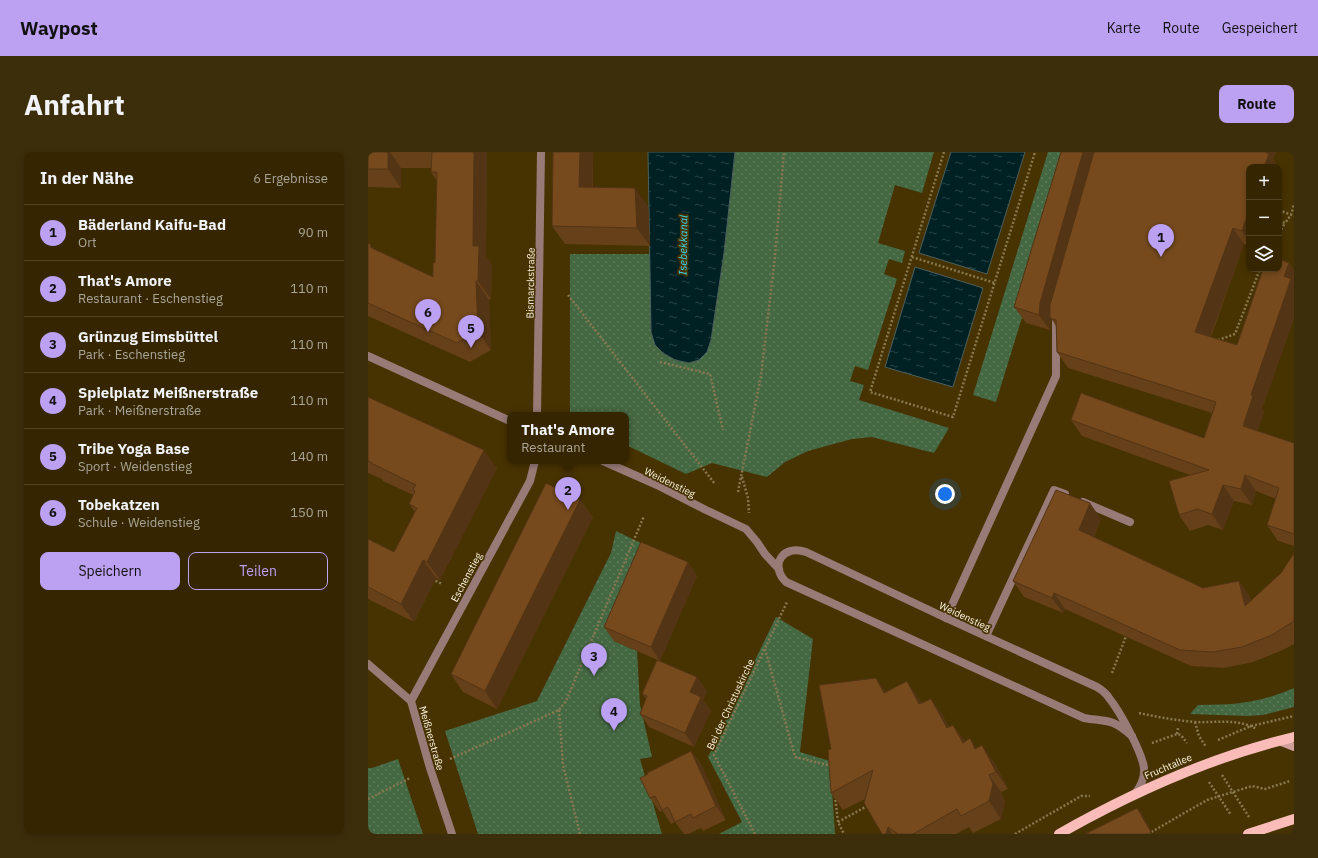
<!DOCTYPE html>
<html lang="de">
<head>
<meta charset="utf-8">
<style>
	:root { --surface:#352601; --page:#3d2e0b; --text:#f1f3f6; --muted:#aaa599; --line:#4f4323; --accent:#bca0f2 }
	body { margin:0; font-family:"IBM Plex Sans",sans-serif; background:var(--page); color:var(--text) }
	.controls { position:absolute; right:12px; top:12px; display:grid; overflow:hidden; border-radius:8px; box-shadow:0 2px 6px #0003 }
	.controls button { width:36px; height:36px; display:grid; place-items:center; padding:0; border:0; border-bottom:1px solid var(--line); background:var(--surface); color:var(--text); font:20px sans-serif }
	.you { position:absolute; left:577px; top:342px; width:14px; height:14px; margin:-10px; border:3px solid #fff; border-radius:50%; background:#1a73e8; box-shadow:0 0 0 6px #1a73e833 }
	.badge { display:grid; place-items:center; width:26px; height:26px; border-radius:50%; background:var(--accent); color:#111; font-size:13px; font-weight:700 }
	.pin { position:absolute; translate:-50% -33px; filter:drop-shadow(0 1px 2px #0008) }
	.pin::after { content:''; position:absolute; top:21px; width:14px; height:12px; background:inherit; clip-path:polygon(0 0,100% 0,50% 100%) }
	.popup { position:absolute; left:139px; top:260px; width:122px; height:52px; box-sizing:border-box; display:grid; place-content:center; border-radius:8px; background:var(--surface); filter:drop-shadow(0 1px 3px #0005); font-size:13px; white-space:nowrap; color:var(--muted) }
	.popup b { font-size:15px; color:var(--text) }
	.popup::after { content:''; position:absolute; left:50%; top:100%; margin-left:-8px; border:8px solid transparent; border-top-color:var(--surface) }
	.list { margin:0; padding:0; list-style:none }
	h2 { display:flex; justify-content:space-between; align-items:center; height:52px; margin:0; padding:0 16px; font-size:17px }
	h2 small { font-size:13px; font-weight:400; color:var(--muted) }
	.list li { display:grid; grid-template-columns:26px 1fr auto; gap:12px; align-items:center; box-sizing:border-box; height:56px; padding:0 16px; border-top:1px solid var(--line) }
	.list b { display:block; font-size:15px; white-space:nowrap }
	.list p { margin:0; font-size:13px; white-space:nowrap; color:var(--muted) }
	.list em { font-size:13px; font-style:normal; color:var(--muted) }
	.actions { display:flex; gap:8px; padding:12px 16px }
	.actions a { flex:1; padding:9px 0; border:1px solid var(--accent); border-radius:8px; text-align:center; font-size:14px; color:var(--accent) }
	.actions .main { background:var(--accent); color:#111 }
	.icon { flex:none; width:22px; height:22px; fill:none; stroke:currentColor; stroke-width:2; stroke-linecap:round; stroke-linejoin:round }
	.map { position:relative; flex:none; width:926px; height:682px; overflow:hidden; border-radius:8px }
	header { display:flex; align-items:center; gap:24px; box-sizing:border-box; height:56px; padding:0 20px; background:var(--accent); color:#111 }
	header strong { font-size:19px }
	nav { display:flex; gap:22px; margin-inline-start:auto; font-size:14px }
	.intro { display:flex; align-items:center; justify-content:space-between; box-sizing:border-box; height:96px; padding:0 24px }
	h1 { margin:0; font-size:28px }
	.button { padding:10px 18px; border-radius:8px; background:var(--accent); color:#111; font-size:14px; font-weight:700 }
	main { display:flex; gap:24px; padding:0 24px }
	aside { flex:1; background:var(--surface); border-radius:8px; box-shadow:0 2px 6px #0003 }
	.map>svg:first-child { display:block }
	.grass { fill:url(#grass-dots) }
	.water { fill:url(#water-ripples); stroke:#4c605d }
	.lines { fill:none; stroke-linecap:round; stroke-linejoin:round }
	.path { stroke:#887852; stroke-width:2.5; stroke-dasharray:2 2; stroke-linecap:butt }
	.lane { stroke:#987a77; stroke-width:8 }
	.street { stroke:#987a77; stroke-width:8 }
	.secondary { stroke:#cf9f9c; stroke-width:8 }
	.primary { stroke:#f9bcb8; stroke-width:10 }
	.wall { fill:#654019 }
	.shaded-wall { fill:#533414 }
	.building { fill:#764a1d; stroke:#533414 }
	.labels { text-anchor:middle; stroke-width:3.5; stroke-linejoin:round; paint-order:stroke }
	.street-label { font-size:10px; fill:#fdf4e2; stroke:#473201 }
	.water-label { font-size:11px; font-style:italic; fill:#39dae7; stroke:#473201 }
</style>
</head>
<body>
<header>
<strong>Waypost</strong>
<nav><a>Karte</a><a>Route</a><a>Gespeichert</a></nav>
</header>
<div class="intro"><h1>Anfahrt</h1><a class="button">Route</a></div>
<main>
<aside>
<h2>In der Nähe<small>6 Ergebnisse</small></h2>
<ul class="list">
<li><span class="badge">1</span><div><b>Bäderland Kaifu-Bad</b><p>Ort</p></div><em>90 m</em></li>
<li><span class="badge">2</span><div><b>That's Amore</b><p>Restaurant · Eschenstieg</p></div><em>110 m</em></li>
<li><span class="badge">3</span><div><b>Grünzug Eimsbüttel</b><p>Park · Eschenstieg</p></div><em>110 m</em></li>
<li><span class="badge">4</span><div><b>Spielplatz Meißnerstraße</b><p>Park · Meißnerstraße</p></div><em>110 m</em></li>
<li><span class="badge">5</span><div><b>Tribe Yoga Base</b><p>Sport · Weidenstieg</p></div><em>140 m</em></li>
<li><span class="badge">6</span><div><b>Tobekatzen</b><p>Schule · Weidenstieg</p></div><em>150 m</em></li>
</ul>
<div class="actions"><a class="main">Speichern</a><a>Teilen</a></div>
</aside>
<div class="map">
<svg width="926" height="682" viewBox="0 0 926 682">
	<defs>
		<pattern id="grass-dots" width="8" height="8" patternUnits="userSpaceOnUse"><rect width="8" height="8" fill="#446842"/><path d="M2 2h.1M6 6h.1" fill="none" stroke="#607e5d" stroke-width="1.8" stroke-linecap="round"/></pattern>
		<pattern id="water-ripples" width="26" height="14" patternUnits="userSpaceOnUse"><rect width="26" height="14" fill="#002124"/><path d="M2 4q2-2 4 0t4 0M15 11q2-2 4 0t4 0" fill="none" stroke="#264244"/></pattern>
	</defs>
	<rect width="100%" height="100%" fill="#473201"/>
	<path class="grass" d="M 367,0 L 566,0 L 554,41 L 527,33 L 510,91 L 537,99 L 534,111 L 521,107 L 516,122 L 529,127 L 500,218 L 487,214 L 482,229 L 496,233 L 491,248 L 581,276 L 566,301 L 504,285 L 484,287 L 440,299 L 417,310 L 399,325 L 344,311 L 318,322 L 258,293 L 258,263 L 202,263 L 202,102 L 282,102 L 283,180 L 287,193 L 307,208 L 321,211 L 331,208 L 343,188 L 356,101 Z
		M 680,0 L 705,0 L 628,250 L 605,243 Z
		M 248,379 L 285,397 L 246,489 L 269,499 L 272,553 L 284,605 L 272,607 L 294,682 L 110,682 L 77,579 L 169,549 L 243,401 Z
		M 408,465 L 445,487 L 432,600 L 462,609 L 467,682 L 351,682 L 374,670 L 340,605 Z
		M 926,536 L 926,555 L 895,563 L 880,564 L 822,562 L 830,553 C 867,553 892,551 926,536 Z
		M 30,607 L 55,682 L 0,682 L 0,616 L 4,616 Z"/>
	<path class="water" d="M 280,0 L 367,0 L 356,101 L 343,188 L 339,200 L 331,208 L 321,211 L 307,208 L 295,201 L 287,193 L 283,180 Z
		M 583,0 L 657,0 L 619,122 L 551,101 Z
		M 547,115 L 615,136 L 585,235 L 517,215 Z"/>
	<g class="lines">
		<path class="path" d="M 576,0 L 502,240 L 585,265 L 667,0
			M 911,58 L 926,64
			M 911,69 L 917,71 L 923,63 L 926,52
			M 911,81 L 917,71
			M 544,105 L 627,131
			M 200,143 L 347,332
			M 850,188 L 867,182 L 892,117
			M 292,210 L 342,222 L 355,278
			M 374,325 L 380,346 L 381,361
			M 370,340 L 393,224 L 407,104 L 416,0
			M 64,427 L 74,432
			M 397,497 L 427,605 L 464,614
			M 744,521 L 758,484
			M 191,558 L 195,613 L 212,682
			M 771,561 C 789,565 807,568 826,570 C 849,571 868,566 889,577
			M 827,570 L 831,584 L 838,595
			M 809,582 L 810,576
			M 850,588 L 883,574 L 926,564
			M 784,591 L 809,582 L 813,583 L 819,591
			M 82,607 L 191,558 L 198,549 L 276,364
			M 854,623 L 881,665
			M 841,630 L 863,663
			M 467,644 L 470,670 L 476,682
			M 0,647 L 42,626
			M 470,670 L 501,653
			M 387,682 L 346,603 L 419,450
			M 647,682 L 713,644 L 722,644
			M 780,682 L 839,648 L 884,634 L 897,637 L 922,629"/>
		<path class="lane" d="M 715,350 L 762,370
			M 578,466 L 688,224 L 688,169
			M 618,484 L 686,338 L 697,342"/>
		<path class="street" d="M 0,204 L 142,269
			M 169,263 L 173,0
			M 235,309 L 289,333 L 338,358 L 378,377 L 389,390 L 397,402 L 411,417
			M 0,512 L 43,549 L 62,616 L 84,682
			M 43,549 L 162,329 L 167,309
			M 764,584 C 744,566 740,570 716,566 L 418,430 C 401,413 415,392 438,400 L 578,466 L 729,535 C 734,538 738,541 741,546 C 751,558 774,600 776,616 C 777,625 773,634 767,642"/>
		<path class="secondary" d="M 911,589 L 926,595"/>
		<path class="primary" d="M 691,682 C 765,640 843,605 926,585
			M 880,682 L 926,667"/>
	</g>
	<path class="wall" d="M 0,0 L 119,0 L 118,104 L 124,113 L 123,147 L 121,148 L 123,198 L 102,210 L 0,164 L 0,91 L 3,93 L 6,98 L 65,125 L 67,111 L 69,29 L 63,20 L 63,16 L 33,16 L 33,36 L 0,35 Z
		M 185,0 L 225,0 L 225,35 L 280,54 L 282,94 L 197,92 L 184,74 Z
		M 693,0 L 908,0 L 905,7 L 910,15 L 881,15 L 881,94 L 876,92 L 843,185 L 869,193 L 895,117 L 911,117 L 911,107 L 921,111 L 926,118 L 926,166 L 894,257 L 896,260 L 889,279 L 926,291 L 926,394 L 910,389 L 899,373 L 908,347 L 888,339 L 884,353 L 866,349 L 855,378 L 840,373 L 822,379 L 811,363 L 801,329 L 822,323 L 714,284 L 703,268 L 713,241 L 836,286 L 844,261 L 700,216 L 689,200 L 688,174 L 683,166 L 682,178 L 658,171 L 646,155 Z
		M 0,245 L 129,316 L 72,428 L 68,426 L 46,470 L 0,447 L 0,387 L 26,400 L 47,360 L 41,352 L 45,343 L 15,329 L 14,327 L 0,321 Z
		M 212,348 L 225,365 L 129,557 L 95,540 L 83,522 Z
		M 733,367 L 726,385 L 835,436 L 871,429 L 882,445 L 883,449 L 913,421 L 926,401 L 926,492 L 915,498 L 885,510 L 856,516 L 823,514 L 697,457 L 695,461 L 656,445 L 645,429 Z
		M 320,410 L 329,424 L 292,509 L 246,489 L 236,475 Z
		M 329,525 L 339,539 L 335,548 L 343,559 L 326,595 L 281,575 L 272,562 L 278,547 L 274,542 Z
		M 518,540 L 551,547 L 554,551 L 563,547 L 575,564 L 581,575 L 597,589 L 609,596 L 626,610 L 640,637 L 633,640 L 637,650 L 633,667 L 605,681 L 601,675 L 588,682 L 514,682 L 497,647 L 475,658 L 463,641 Z
		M 323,599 L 333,612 L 358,668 L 335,679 L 333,676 L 320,682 L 316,682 L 307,670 L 303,672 L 294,658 L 292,660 L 282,646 Z"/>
	<path class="shaded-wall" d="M 20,0 L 22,0 L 33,16 L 33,36 L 20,17 Z
		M 106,0 L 119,0 L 118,104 L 124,113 L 123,147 L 110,129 L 105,94 Z
		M 212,0 L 225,0 L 224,53 L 211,35 Z
		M 715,0 L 730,0 L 683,166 L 682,178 L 671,163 L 672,151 Z
		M 893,0 L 908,0 L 905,7 L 910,15 L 896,15 Z
		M 267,36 L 280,54 L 282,94 L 269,76 Z
		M 881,59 L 881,90 L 874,79 Z
		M 865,76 L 876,92 L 838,196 L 827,180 Z
		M 3,93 L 16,111 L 2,95 Z
		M 921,111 L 926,118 L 926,166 L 894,257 L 896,260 L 886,290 L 875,274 L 883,243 L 916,124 Z
		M 108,129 L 121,148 L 123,198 L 110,179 Z
		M 116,298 L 129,316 L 72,428 L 59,410 Z
		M 877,323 L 888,339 L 884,353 L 873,337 Z
		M 855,333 L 866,349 L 855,378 L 844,362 Z
		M 212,348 L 225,365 L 129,557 L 117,539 Z
		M 722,351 L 733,367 L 722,394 L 711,378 Z
		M 55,408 L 68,426 L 46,470 L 33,452 Z
		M 320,410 L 329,424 L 292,509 L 283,495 Z
		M 871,429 L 882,445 L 889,470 L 877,454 Z
		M 686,441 L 697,457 L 695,461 L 684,446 Z
		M 329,525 L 339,539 L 335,548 L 343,559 L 326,595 L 317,581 L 322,540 Z
		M 508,526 L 520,543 L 516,541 Z
		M 539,529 L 551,547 L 563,569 L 551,552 Z
		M 563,547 L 575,564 L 592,593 L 579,576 Z
		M 585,573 L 598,590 L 595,591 Z
		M 602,586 L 614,604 L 607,597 Z
		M 614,593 L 626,610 L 640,637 L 628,620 Z
		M 323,599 L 333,612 L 358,668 L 348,654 Z
		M 621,623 L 633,640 L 637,650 L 633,667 L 621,649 Z
		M 769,656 L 773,660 L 785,682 L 783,680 Z
		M 520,675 L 524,682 L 518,682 Z"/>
	<path class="building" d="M 0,0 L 20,0 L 20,17 L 0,17 Z
		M 64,0 L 106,0 L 105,94 L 111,94 L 110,129 L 108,129 L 110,179 L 89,191 L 0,151 L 0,91 L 3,93 L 2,95 L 65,125 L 65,110 L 67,111 L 69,20 L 63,20 Z
		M 185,0 L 212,0 L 211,35 L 267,36 L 269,76 L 184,74 Z
		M 693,0 L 715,0 L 672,151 L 671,163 L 646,155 Z
		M 726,0 L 897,0 L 901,2 L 896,15 L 881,15 L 881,59 L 874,79 L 865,76 L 827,180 L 869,193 L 895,117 L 911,117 L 911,107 L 921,111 L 916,124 L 923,127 L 883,243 L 885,244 L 875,274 L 926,291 L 926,382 L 899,373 L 911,336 L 877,323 L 873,337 L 855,333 L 844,362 L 829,357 L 811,363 L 801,329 L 841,318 L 703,268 L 713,241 L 836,286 L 848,250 L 689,200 L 688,168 L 682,166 L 682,153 Z
		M 0,245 L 116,298 L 59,410 L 55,408 L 33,452 L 0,435 L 0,387 L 26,400 L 49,356 L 41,352 L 47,339 L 45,337 L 48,333 L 3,311 L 3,310 L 0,309 Z
		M 178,331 L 212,348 L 117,539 L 83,522 Z
		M 688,338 L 722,351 L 711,378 L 835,436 L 871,429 L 877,454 L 913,421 L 926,401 L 926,469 L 904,483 L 874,495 L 845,500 L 812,498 L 686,441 L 684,446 L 645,429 Z
		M 273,390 L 320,410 L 283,495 L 236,475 Z
		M 289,508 L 329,525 L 322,540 L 333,545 L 317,581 L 272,562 L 279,544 L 274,542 Z
		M 508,526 L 516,541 L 539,529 L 551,552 L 563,547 L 579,576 L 585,573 L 595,591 L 602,586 L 607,597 L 614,593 L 628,620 L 621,623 L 625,632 L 621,649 L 593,664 L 589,657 L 545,682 L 530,682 L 520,675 L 518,682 L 514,682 L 496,651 L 505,618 L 463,641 L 460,598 L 463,597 L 451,533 Z
		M 323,599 L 348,654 L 325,666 L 323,662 L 307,670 L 300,655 L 294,658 L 287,644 L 282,646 L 272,626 L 280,622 L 279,621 Z
		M 769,656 L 783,680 L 780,682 L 717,682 Z"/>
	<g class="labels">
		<g class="street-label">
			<text transform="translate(162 131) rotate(-89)" y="4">Bismarckstraße</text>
			<text transform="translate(302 330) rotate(26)" y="4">Weidenstieg</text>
			<text transform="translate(98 425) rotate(-62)" y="4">Eschenstieg</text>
			<text transform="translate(597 464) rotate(25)" y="4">Weidenstieg</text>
			<text transform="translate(362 552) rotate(-65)" y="4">Bei der Christuskirche</text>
			<text transform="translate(64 586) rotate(74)" y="4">Meißnerstraße</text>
			<text transform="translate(800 614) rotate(-23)" y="4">Fruchtallee</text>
		</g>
		<g class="water-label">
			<text transform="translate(315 93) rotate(-89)" y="4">Isebekkanal</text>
		</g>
	</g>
</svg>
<div class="controls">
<button>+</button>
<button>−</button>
<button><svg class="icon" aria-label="layers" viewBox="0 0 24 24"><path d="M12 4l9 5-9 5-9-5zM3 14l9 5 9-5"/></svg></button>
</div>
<div class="you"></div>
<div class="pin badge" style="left:793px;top:105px">1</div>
<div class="pin badge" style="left:200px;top:358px">2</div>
<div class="popup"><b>That's Amore</b>Restaurant</div>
<div class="pin badge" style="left:226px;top:524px">3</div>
<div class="pin badge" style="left:246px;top:579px">4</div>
<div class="pin badge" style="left:103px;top:196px">5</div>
<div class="pin badge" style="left:60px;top:180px">6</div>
</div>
</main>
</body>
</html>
